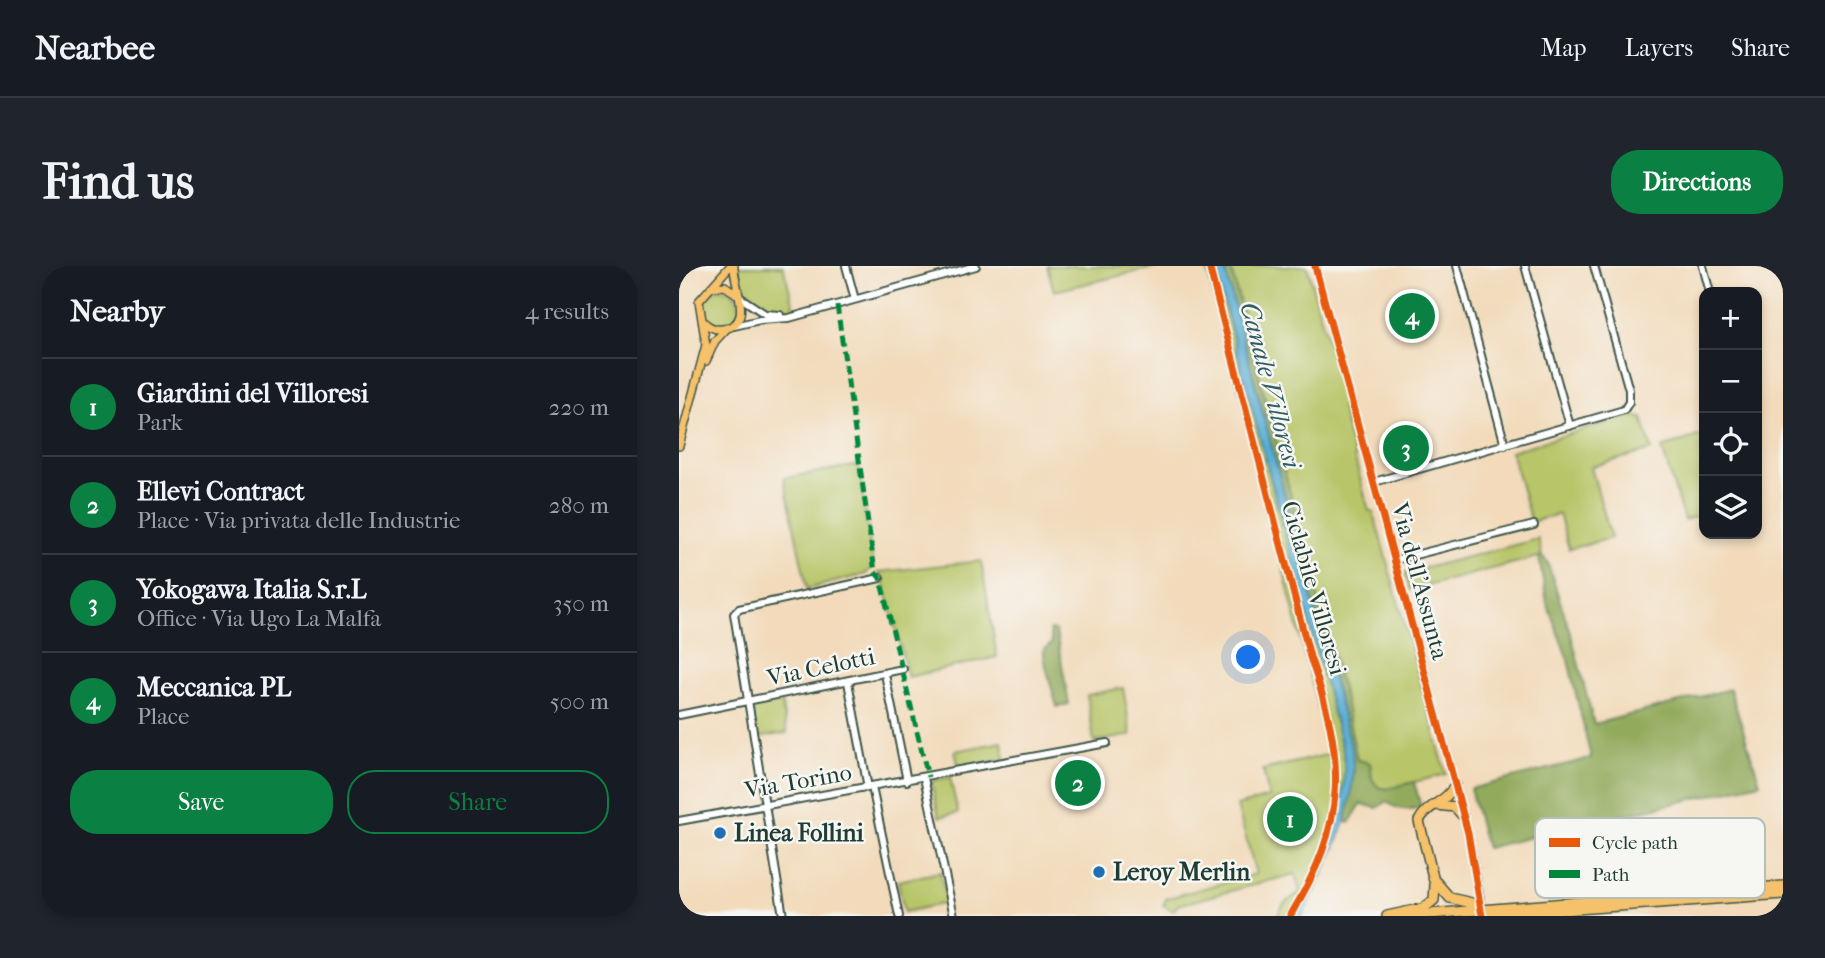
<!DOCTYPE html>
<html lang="en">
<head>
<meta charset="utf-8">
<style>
	:root { --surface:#171b24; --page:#20242c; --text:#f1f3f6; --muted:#9ea1a6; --line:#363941; --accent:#0b8043 }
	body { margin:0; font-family:"IM FELL French Canon",serif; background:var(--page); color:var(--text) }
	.controls { position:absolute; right:21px; top:21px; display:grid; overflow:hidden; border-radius:14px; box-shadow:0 4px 10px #0003 }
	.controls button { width:63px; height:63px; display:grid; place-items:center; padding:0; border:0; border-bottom:2px solid var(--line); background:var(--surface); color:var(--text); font:35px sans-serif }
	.you { position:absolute; left:570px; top:392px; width:24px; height:24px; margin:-18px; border:5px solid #fff; border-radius:50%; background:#1a73e8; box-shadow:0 0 0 10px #1a73e833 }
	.badge { display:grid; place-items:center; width:46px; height:46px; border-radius:50%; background:var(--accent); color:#fff; font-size:23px; font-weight:700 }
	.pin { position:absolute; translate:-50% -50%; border:4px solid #fff; box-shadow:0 2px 7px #0006 }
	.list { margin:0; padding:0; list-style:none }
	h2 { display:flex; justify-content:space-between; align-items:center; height:91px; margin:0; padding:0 28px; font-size:30px }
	h2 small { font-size:23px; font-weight:400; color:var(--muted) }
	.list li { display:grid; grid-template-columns:46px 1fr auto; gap:21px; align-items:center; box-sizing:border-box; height:98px; padding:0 28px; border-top:2px solid var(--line) }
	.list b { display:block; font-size:26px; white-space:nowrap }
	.list p { margin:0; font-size:23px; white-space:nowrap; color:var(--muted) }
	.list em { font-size:23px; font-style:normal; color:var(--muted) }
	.actions { display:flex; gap:14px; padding:21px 28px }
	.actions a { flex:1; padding:16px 0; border:2px solid var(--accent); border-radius:28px; text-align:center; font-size:24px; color:var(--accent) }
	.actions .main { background:var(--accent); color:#fff }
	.icon { flex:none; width:38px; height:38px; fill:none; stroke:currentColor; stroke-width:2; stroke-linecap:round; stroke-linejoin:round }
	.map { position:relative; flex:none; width:1104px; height:650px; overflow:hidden; border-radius:28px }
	header { display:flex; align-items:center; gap:42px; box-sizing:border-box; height:98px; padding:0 35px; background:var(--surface); border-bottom:2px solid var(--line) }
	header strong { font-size:33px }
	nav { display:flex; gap:38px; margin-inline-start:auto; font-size:24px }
	.intro { display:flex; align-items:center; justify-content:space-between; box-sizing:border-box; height:168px; padding:0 42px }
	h1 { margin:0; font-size:49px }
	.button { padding:18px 32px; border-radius:28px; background:var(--accent); color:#fff; font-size:24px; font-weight:700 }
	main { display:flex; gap:42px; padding:0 42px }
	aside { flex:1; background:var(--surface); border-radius:28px; box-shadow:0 4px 10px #0003 }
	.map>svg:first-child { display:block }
	.green { fill:#b8c567; stroke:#6c814e; stroke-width:2 }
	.forest { fill:#92aa5c; stroke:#587448; stroke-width:2 }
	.water { fill:#57acd3; stroke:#3b7484; stroke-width:2 }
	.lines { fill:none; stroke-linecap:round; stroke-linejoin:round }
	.minor-casing { stroke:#3f5548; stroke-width:10 }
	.major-casing { stroke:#3f5548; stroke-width:10 }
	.highway-casing { stroke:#3f5548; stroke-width:12 }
	.minor { stroke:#fff; stroke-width:6 }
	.major { stroke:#f5c16b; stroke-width:7 }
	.highway { stroke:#f5c16b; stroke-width:9 }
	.minor-bridge-casing { stroke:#3f5548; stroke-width:10; stroke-linecap:butt }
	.minor-bridge { stroke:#fff; stroke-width:6 }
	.quiet { stroke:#00873e; stroke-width:5; stroke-dasharray:10 5; stroke-linecap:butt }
	.cycleway-casing { stroke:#f6f6f2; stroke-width:11 }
	.cycleway { stroke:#e8590c; stroke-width:7 }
	.poi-dot { fill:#1f6fb2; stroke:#f6f6f2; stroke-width:2.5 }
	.labels { text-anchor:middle; stroke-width:5; stroke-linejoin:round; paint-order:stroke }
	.street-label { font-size:24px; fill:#1f3d34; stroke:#f6f6f2 }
	.poi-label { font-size:24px; font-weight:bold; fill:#1f3d34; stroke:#f6f6f2; text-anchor:start }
	.water-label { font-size:26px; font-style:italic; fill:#305e64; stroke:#f6f6f2 }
	.key { fill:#f6f6f2; stroke:#b6beb9; stroke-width:2 }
	.key-label { font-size:19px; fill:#1f3d34 }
</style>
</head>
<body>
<header>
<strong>Nearbee</strong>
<nav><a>Map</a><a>Layers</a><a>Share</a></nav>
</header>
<div class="intro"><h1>Find us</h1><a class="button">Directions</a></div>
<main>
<aside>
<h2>Nearby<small>4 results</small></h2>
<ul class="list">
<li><span class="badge">1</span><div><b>Giardini del Villoresi</b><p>Park</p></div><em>220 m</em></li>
<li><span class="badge">2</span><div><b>Ellevi Contract</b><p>Place · Via privata delle Industrie</p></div><em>280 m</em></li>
<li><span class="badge">3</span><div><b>Yokogawa Italia S.r.L</b><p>Office · Via Ugo La Malfa</p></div><em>350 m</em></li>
<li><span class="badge">4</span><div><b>Meccanica PL</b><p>Place</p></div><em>500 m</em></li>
</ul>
<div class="actions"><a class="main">Save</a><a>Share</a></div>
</aside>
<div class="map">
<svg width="1104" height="650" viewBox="0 0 1104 650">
	<rect width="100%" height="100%" fill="#f6f6f2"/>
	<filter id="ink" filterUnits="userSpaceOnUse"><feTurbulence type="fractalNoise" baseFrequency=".0143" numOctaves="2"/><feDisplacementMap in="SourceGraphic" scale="14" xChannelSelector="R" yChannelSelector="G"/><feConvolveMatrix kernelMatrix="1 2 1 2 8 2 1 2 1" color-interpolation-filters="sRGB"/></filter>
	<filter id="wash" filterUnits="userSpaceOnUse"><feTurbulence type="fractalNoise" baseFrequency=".00686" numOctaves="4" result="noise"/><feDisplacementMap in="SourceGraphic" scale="28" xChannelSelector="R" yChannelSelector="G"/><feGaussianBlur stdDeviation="1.57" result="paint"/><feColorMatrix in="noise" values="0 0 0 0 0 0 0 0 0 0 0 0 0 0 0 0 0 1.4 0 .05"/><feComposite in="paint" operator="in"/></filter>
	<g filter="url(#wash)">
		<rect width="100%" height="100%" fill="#f2daba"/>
		<path class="green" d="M 60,0 L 104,0 L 116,44 C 85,52 58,32 60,0 Z
			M 368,0 L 483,0 L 375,25 Z
			M 527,0 L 535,0 L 664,485 C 672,548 641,595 615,650 L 592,650 L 598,649 L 605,638 L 621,626 L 616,608 L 499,639 L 494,645 L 484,639 L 488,632 L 577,608 L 558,540 L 590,531 L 584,504 L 651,488 L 576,192 L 575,178 Z
			M 551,0 L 628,0 L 666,139 L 662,141 L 690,245 L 694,245 L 767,508 L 708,523 L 699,521 L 693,513 L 691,497 L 678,494 L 666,435 Z
			M24 41a18 18 0 1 1 36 0a18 18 0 1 1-36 0Z
			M 952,150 L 963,152 L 973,184 L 912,201 L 932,272 L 890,283 L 880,248 L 852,256 L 832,185 Z
			M 1025,168 L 1025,248 L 1005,254 L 983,182 Z
			M 180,199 L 194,300 L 187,308 L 128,323 L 105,212 Z
			M 859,273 L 863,290 L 731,324 L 726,307 Z
			M 302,295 L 318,391 L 229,411 L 204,312 L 199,306 Z
			M 444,422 L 452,469 L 415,476 L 408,429 Z
			M 102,434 L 108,467 L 77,472 L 71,440 Z
			M 323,476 L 326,493 L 280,502 L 276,485 Z
			M 271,511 L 279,547 L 260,551 L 252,515 Z
			M 261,606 L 268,637 L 225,646 L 219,615 Z"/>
		<path class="forest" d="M 545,0 L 551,0 L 666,435 L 678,494 L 691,497 L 693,513 L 699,521 L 708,523 L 735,516 L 742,541 C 726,545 720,544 707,536 L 698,542 L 682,538 L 670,557 L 667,556 L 675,505 L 670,470 Z
			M 863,290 L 868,295 L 893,372 L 915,458 L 1051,423 L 1081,517 L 807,582 L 791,523 L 912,492 L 889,394 L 868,337 L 860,291 Z
			M 371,364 L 377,365 L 390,438 L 378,441 C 375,429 363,391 365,384 L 373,377 Z"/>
		<path class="water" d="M 535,0 L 545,0 L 673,484 C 680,548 650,594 624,650 L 615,650 C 640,594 672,548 664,485 Z"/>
	</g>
	<g filter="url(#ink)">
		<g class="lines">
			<g class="minor-casing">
				<path id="minor" d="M 167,0 L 175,30
					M 636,0 L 789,567 L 801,633
					M 778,0 L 826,179
					M 846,0 L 891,160
					M 1024,0 L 1030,23
					M 59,30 L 86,48 L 101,49
					M 55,60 L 81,54 L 110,52 L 297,0
					M 695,216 L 945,144 L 950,136 L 950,124 L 915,0
					M 716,294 L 855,259
					M 206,408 L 228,515
					M 169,416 L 189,522
					M 0,449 L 224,403
					M 245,512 L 275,650
					M 193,521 L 220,650
					M 0,555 L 428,477
					M 104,650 L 55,348 L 60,343 L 201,312"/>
			</g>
			<g class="major-casing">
				<path id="major" d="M 32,21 L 46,20 L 59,29
					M 23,54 C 28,60 34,64 43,63 C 77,60 54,19 55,0
					M 27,95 L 36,75 L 49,61
					M 0,180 L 27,79 L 20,35 L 51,0"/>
			</g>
			<g class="highway-casing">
				<path id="highway" d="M 757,539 L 776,541 L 784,550
					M 757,616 L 771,632 L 797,638
					M 708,650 L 745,642 L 755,634 L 756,619 L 740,555 C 747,539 768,536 776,519
					M 725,650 L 1104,620
					M 803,650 L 1104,628"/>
			</g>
			<use href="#minor" class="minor"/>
			<use href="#major" class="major"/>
			<use href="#highway" class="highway"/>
			<g class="minor-bridge-casing">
				<path id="minor-bridge" d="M 801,633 L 803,650"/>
			</g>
			<use href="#minor-bridge" class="minor-bridge"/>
			<path class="quiet" d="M 158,39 L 196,306 L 201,312 L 249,511"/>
			<g class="cycleway-casing">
				<path id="cycleway" d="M 530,0 L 631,391 C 667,493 669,556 611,650
					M 636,0 L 789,567 L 803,650"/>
			</g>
			<use href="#cycleway" class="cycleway"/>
		</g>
	</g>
	<g class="poi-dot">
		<circle cx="41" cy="567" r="7"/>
		<circle cx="420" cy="606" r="7"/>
	</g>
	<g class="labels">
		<g class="street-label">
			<text transform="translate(741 315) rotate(75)" y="8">Via dell'Assunta</text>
			<text transform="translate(635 322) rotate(74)" y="8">Ciclabile Villoresi</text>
			<text transform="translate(142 401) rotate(-12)" y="8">Via Celotti</text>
			<text transform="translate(119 515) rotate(-10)" y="8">Via Torino</text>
		</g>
		<g class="poi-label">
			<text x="55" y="575">Linea Follini</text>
			<text x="434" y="614">Leroy Merlin</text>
		</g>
		<g class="water-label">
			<text transform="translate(592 119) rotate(75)" y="9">Canale Villoresi</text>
		</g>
	</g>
	<rect x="856" y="552" width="230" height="80" rx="10" class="key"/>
	<rect x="870" y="572" width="31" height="9" fill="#e8590c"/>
	<rect x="870" y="604" width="31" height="8" fill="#00873e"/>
	<g class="key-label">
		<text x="913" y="583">Cycle path</text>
		<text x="913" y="615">Path</text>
	</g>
</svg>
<div class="controls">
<button>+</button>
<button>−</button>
<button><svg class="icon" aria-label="locate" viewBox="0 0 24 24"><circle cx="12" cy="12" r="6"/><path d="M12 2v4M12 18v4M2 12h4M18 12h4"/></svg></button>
<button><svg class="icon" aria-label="layers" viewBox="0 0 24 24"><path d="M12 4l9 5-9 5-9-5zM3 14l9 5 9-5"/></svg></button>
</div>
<div class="you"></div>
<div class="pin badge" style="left:611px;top:553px">1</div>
<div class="pin badge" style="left:399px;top:517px">2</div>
<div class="pin badge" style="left:727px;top:182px">3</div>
<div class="pin badge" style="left:733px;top:50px">4</div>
</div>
</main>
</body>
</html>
